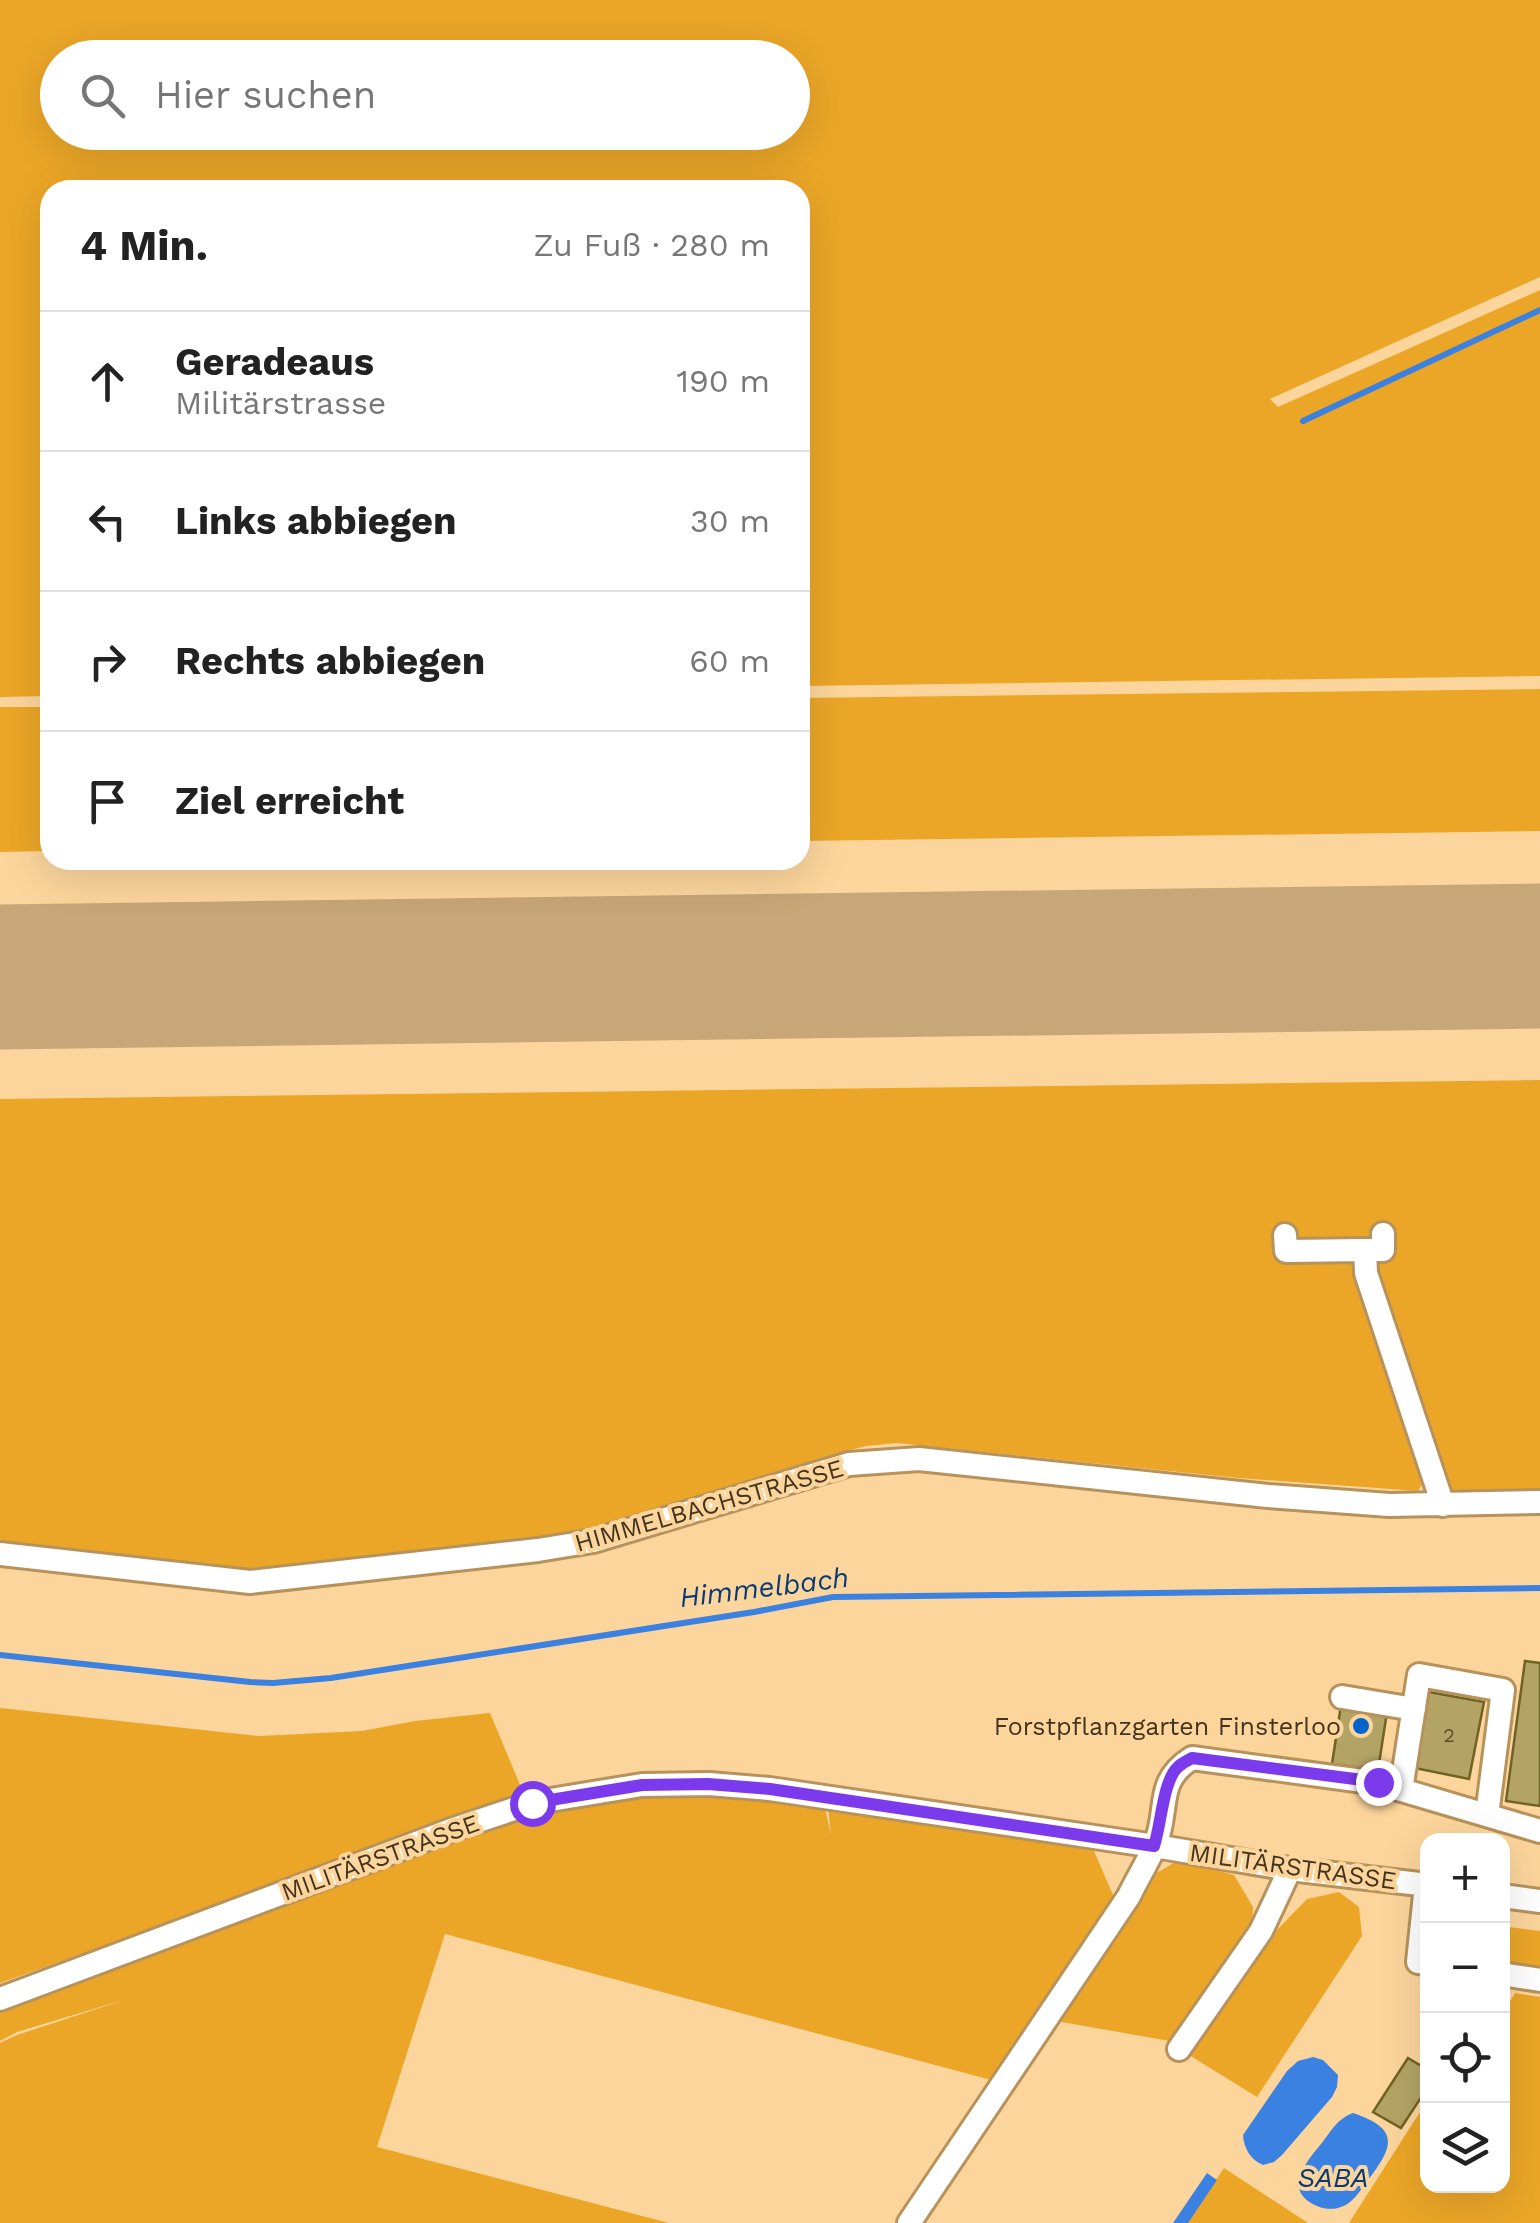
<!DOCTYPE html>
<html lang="de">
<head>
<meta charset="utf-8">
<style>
	:root { --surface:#fff; --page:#f2f2f2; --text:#222; --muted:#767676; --line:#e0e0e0 }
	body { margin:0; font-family:"Work Sans",sans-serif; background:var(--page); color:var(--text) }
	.controls { position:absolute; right:30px; bottom:30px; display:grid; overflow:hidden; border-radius:20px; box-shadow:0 10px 40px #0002 }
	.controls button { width:90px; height:90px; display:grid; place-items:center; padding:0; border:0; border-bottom:2px solid var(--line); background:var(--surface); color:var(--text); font:50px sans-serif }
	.stop { position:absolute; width:30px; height:30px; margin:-22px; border:8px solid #7c3aed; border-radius:50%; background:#fff }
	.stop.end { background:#7c3aed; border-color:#fff; box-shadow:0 2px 10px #0008 }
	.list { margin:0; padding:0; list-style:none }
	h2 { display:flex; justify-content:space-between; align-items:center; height:130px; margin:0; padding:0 40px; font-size:42px }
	h2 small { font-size:32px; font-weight:400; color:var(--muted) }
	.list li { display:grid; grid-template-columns:65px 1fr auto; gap:30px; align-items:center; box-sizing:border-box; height:140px; padding:0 40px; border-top:2px solid var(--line) }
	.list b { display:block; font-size:38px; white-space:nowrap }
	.list p { margin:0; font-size:32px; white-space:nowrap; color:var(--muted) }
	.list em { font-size:32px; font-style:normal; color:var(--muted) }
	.icon { flex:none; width:55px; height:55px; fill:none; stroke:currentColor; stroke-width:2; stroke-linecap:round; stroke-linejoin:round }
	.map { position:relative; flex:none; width:1540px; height:2223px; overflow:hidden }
	.search { position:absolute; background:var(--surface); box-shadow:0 10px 40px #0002; left:40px; top:40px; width:770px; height:110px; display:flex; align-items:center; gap:25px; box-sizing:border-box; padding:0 35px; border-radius:55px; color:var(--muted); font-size:38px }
	.panel { position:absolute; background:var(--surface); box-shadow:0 10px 40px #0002; left:40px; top:180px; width:770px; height:690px; border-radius:30px }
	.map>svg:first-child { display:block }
	.green { fill:#eba627; fill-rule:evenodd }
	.water { fill:#3a81e1 }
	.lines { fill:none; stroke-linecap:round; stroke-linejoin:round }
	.stream { stroke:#3a81e1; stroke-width:6 }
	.runway { stroke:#c7a678; stroke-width:145 }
	.building { fill:#b3a465; stroke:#716323; stroke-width:2.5 }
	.minor-casing { stroke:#b7925b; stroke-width:28 }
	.minor { stroke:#fff; stroke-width:22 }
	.route { stroke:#7c3aed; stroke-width:12 }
	.poi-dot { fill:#0163cb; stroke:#fcd59c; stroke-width:4 }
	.labels { text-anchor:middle; stroke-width:8; stroke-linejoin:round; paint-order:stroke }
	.number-label { font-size:20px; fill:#60502f }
	.street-label { font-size:25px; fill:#44341d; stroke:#fcd59c }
	.poi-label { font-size:25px; fill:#44341d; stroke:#fcd59c; text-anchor:end }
	.water-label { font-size:28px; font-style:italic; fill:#093a76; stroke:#fcd59c }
</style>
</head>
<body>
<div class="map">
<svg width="1540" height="2223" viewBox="0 0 1540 2223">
	<rect width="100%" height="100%" fill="#fcd59c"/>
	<path class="green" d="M 0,0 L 1540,0 L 1540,277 L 1270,399 L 1278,407 L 1540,290 L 1540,676 L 800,686 L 800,190 L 50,190 L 50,696 L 0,697 ZM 58,58 L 792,58 L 792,132 L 58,132 Z
		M 1540,689 L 1540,831 L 800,841 L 800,698 Z
		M 0,707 L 50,707 L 50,851 L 0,852 Z
		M 1540,1080 L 1540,1490 L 1459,1492 L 1444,1487 L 1374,1263 L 1381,1256 L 1397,1252 L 1394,1230 L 1375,1228 L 1374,1244 L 1298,1244 L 1295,1234 L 1275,1231 L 1274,1253 L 1352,1259 L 1425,1467 L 1423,1483 L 1418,1491 L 1238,1478 L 897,1443 L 866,1446 L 840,1453 L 582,1532 L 287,1570 L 225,1571 L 0,1547 L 0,1099 Z
		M 0,1708 L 259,1736 L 362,1731 L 415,1721 L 490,1713 L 523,1792 L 532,1803 L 645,1794 L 752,1797 L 825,1809 L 831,1834 L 828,1808 L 1094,1851 L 1116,1902 L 995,2081 L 445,1934 L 377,2147 L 669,2223 L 0,2223 L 0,2043 L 17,2035 L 127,1999 L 17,2032 L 0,2041 L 0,2007 L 44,1989 L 346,1882 L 342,1861 L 0,1983 Z
		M 1179,1860 L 1234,1875 L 1253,1907 L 1252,1928 L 1175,2042 L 1056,2021 L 1153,1875 Z
		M 1339,1892 L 1359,1907 L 1362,1936 L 1257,2097 L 1189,2055 L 1274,1933 L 1307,1899 Z
		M 1502,1926 L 1540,1931 L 1540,1985 L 1503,1980 Z
		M 1515,1993 L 1540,1997 L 1540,2223 L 1349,2223 L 1427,2101 L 1428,2186 L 1502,2186 L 1503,2013 Z
		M 1224,2168 L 1308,2223 L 1187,2223 Z"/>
	<path class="water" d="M 1313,2057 L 1323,2060 L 1338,2075 L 1337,2087 L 1332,2097 L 1282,2155 L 1274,2162 L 1263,2165 C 1251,2160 1244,2149 1243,2135 L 1287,2071 L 1298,2061 Z
		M 1353,2113 C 1400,2129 1394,2146 1368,2180 C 1360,2191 1353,2203 1341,2207 C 1331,2211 1319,2208 1311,2203 C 1284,2187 1308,2160 1321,2144 C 1331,2131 1338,2118 1353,2113 Z
		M 1207,2173 L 1217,2180 L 1188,2223 L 1173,2223 Z"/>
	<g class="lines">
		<path class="stream" d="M 1303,421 L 1540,310
			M 0,1655 L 250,1682 L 273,1683 L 331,1678 L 754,1612 L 833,1597 L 1540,1588"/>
		<path class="runway" d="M 0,977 L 1540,956"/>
	</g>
	<path class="building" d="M 1525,1661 L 1540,1663 L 1540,1806 L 1506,1801 Z
		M 1429,1692 L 1484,1702 L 1469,1779 L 1415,1768 Z
		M 1341,1705 L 1387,1712 L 1378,1770 L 1332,1764 Z
		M 1408,2058 L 1428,2070 L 1428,2087 L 1401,2128 L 1373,2112 Z"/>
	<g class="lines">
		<g class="minor-casing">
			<path id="minor" d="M 1383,1234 L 1383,1250 L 1365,1250 L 1366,1273 L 1443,1505
				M 1285,1235 L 1286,1251 L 1365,1250
				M 0,1554 L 250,1582 L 538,1550 L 593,1541 L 849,1464 L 919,1459 L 1268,1496 L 1389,1505 L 1540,1502
				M 1342,1697 L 1414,1709
				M 1401,1790 L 1419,1675 L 1503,1690 L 1487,1815
				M 1426,1885 L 1418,1962 L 1428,1963
				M 1502,1896 L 1540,1901
				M 1502,1974 L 1540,1980
				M 0,1999 L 451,1830 L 532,1803 L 642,1785 L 709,1784 L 770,1789 L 1155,1846 L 1290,1869 L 1428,1885
				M 1179,2049 L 1261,1931 L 1290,1869
				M 909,2223 L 1129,1896 C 1137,1879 1148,1862 1155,1845 C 1170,1808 1154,1782 1192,1758 L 1378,1783 L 1540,1831"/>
		</g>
		<use href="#minor" class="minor"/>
	</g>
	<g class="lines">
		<path class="route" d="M 532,1803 L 642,1785 L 708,1784 L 770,1789 L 1154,1846 C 1161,1826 1163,1780 1178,1767 C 1182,1763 1187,1761 1192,1758 L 1378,1782"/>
	</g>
	<circle class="poi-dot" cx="1361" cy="1726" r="10"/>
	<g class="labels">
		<g class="number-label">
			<text x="1449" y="1742">2</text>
		</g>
		<g class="street-label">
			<text transform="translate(709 1505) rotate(-16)" y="9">HIMMELBACHSTRASSE</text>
			<text transform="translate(380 1857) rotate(-20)" y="9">MILITÄRSTRASSE</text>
			<text transform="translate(1293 1866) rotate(8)" y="9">MILITÄRSTRASSE</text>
		</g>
		<g class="poi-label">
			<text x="1341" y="1735">Forstpflanzgarten Finsterloo</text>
		</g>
		<g class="water-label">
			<text transform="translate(764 1587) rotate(-7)" y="10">Himmelbach</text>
			<text x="1333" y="2187">SABA</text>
		</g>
	</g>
</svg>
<div class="controls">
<button>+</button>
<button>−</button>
<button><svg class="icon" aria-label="locate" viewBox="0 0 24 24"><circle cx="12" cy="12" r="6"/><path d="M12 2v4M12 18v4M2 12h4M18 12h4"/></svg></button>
<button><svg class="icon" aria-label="layers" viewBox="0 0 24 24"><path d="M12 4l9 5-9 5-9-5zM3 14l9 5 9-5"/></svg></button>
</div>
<div class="stop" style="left:532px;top:1803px"></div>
<div class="stop end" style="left:1378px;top:1782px"></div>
<div class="search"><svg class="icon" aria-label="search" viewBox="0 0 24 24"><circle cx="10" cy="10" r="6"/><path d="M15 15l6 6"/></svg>Hier suchen</div>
<section class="panel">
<h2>4 Min.<small>Zu Fuß · 280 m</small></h2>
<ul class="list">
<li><svg class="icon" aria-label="ahead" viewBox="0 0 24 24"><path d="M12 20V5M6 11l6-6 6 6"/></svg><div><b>Geradeaus</b><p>Militärstrasse</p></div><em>190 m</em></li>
<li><svg class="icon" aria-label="left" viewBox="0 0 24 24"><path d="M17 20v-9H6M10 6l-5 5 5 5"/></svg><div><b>Links abbiegen</b></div><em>30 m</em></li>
<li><svg class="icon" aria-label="right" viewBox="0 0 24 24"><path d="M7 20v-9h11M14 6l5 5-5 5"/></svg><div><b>Rechts abbiegen</b></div><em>60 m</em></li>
<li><svg class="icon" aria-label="arrive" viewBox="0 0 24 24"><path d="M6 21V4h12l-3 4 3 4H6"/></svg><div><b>Ziel erreicht</b></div></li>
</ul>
</section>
</div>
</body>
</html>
